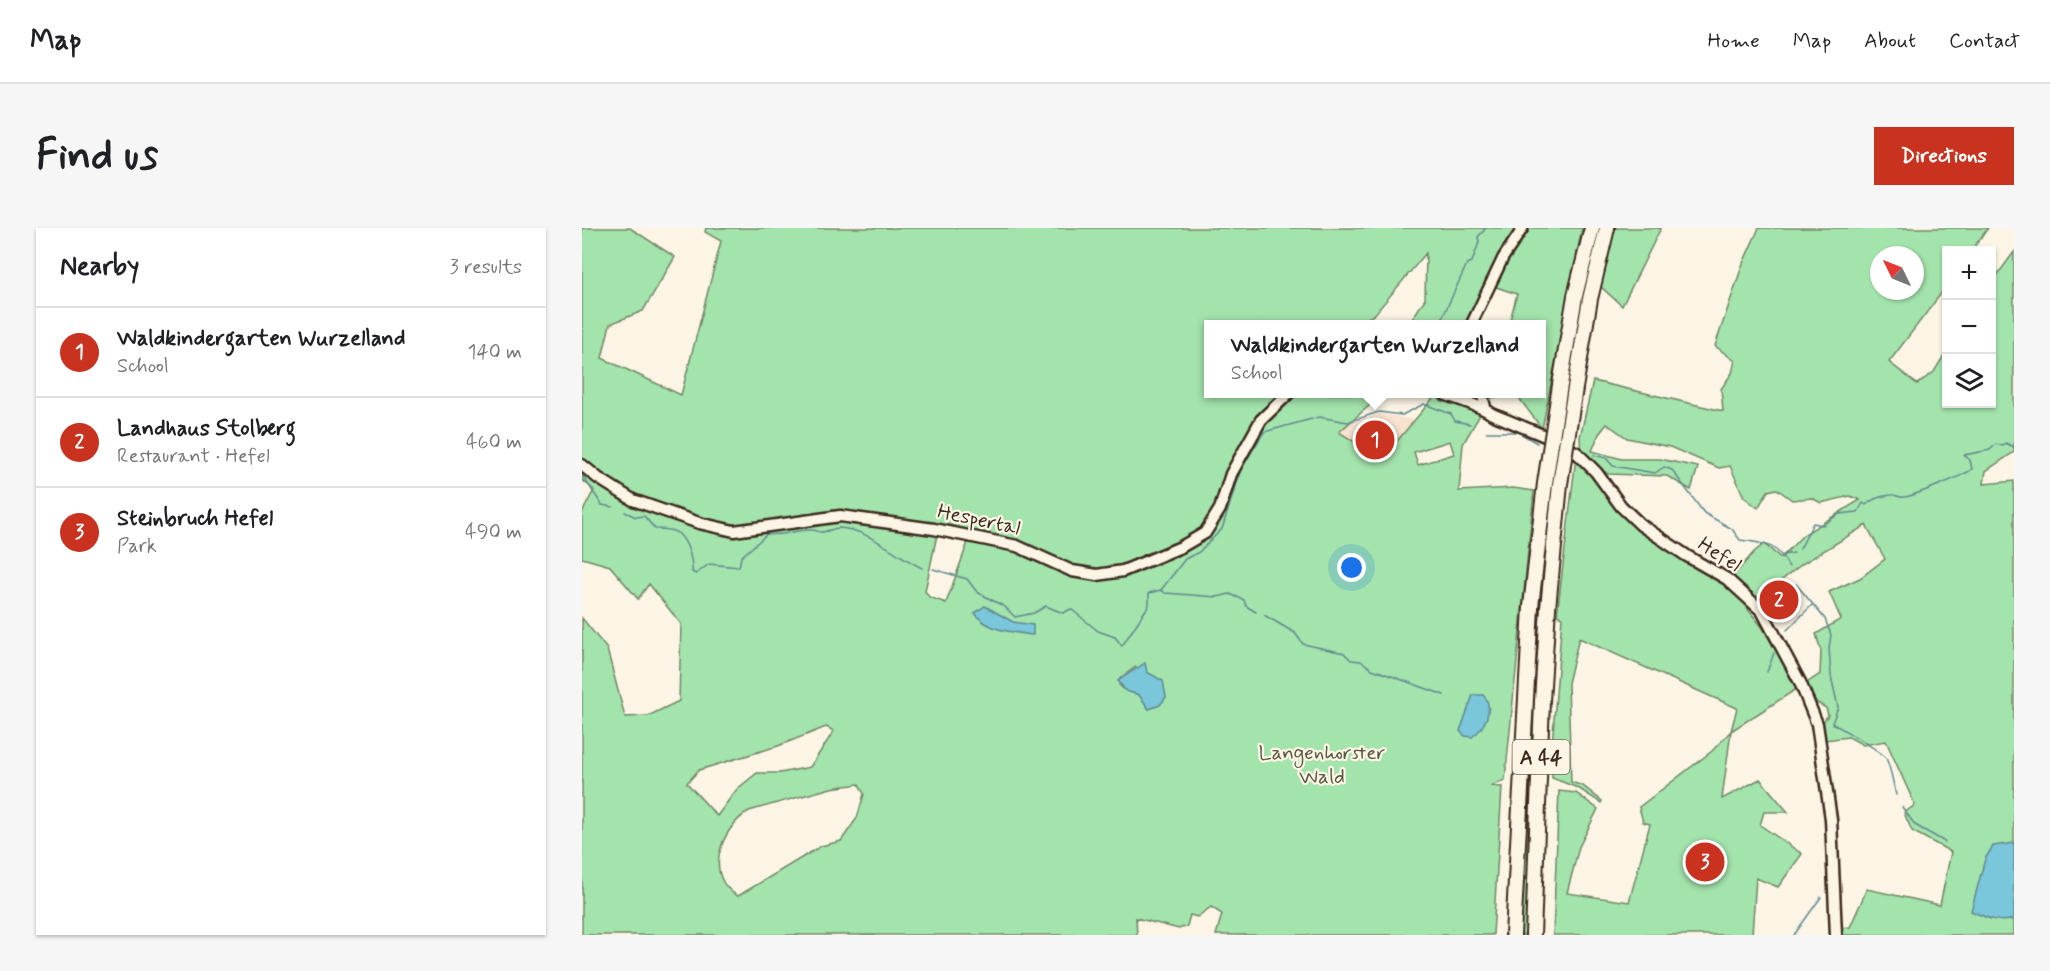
<!DOCTYPE html>
<html lang="en">
<head>
<meta charset="utf-8">
<style>
	:root { --surface:#fff; --page:#f6f6f6; --text:#202124; --muted:#757577; --line:#e0e0e0; --accent:#c8321e }
	body { margin:0; font-family:Mynerve,sans-serif; background:var(--page); color:var(--text) }
	.controls { position:absolute; right:18px; top:18px; display:grid; overflow:hidden; border-radius:0px; box-shadow:0 2px 4px #0004 }
	.controls button { width:54px; height:54px; display:grid; place-items:center; padding:0; border:0; border-bottom:2px solid var(--line); background:var(--surface); color:var(--text); font:30px sans-serif }
	.compass { position:absolute; left:1288px; top:18px; width:54px; height:54px; border-radius:50%; background:var(--surface); box-shadow:0 2px 4px #0004; rotate:313deg }
	.you { position:absolute; left:770px; top:340px; width:21px; height:21px; margin:-15px; border:4px solid #fff; border-radius:50%; background:#1a73e8; box-shadow:0 0 0 9px #1a73e833 }
	.badge { display:grid; place-items:center; width:39px; height:39px; border-radius:50%; background:var(--accent); color:#fff; font-size:20px; font-weight:700 }
	.pin { position:absolute; translate:-50% -50%; border:3px solid #fff; box-shadow:0 2px 6px #0006 }
	.popup { position:absolute; left:622px; top:92px; width:342px; height:78px; box-sizing:border-box; display:grid; place-content:center; border-radius:0px; background:var(--surface); filter:drop-shadow(0 2px 4px #0005); font-size:20px; white-space:nowrap; color:var(--muted) }
	.popup b { font-size:22px; color:var(--text) }
	.popup::after { content:''; position:absolute; left:50%; top:100%; margin-left:-12px; border:12px solid transparent; border-top-color:var(--surface) }
	.list { margin:0; padding:0; list-style:none }
	h2 { display:flex; justify-content:space-between; align-items:center; height:78px; margin:0; padding:0 24px; font-size:26px }
	h2 small { font-size:20px; font-weight:400; color:var(--muted) }
	.list li { display:grid; grid-template-columns:39px 1fr auto; gap:18px; align-items:center; box-sizing:border-box; height:90px; padding:0 24px; border-top:2px solid var(--line) }
	.list b { display:block; font-size:22px; white-space:nowrap }
	.list p { margin:0; font-size:20px; white-space:nowrap; color:var(--muted) }
	.list em { font-size:20px; font-style:normal; color:var(--muted) }
	.icon { flex:none; width:33px; height:33px; fill:none; stroke:currentColor; stroke-width:2; stroke-linecap:round; stroke-linejoin:round }
	.map { position:relative; flex:none; width:1432px; height:707px; overflow:hidden; border-radius:0px }
	header { display:flex; align-items:center; gap:36px; box-sizing:border-box; height:84px; padding:0 30px; background:var(--surface); border-bottom:2px solid var(--line) }
	header strong { font-size:28px }
	nav { display:flex; gap:33px; margin-inline-start:auto; font-size:21px }
	.intro { display:flex; align-items:center; justify-content:space-between; box-sizing:border-box; height:144px; padding:0 36px }
	h1 { margin:0; font-size:42px }
	.button { padding:15px 27px; border-radius:0px; background:var(--accent); color:#fff; font-size:21px; font-weight:700 }
	main { display:flex; gap:36px; padding:0 36px }
	aside { flex:1; background:var(--surface); border-radius:0px; box-shadow:0 2px 4px #0004 }
	.map>svg:first-child { display:block }
	.built { fill:#f7e3cf }
	.green { fill:#a3e3ac; stroke:#6f8665; stroke-width:1.5; fill-rule:evenodd }
	.water { fill:#7ac6da; stroke:#61888f; stroke-width:1.5 }
	.lines { fill:none; stroke-linecap:round; stroke-linejoin:round }
	.stream { stroke:#61888f; stroke-width:1.5 }
	.minor-casing { stroke:#3b2a1e; stroke-width:14 }
	.major-casing { stroke:#3b2a1e; stroke-width:15 }
	.highway-casing { stroke:#3b2a1e; stroke-width:18 }
	.minor { stroke:#fcf5e5; stroke-width:9 }
	.major { stroke:#fcf5e5; stroke-width:10 }
	.highway { stroke:#fcf5e5; stroke-width:14 }
	.highway-bridge-casing { stroke:#3b2a1e; stroke-width:18; stroke-linecap:butt }
	.highway-bridge { stroke:#fcf5e5; stroke-width:14 }
	.labels { text-anchor:middle; stroke-width:4.5; stroke-linejoin:round; paint-order:stroke }
	.shield { fill:#fcf5e5; stroke:#75675a; stroke-width:1.5 }
	.shield-label { font-size:20px; font-weight:bold; fill:#3b2a1e }
	.street-label { font-size:21px; fill:#3b2a1e; stroke:#fcf5e5 }
	.park-label { font-size:21px; fill:#555842; stroke:#fcf5e5 }
</style>
</head>
<body>
<header>
<strong>Map</strong>
<nav><a>Home</a><a>Map</a><a>About</a><a>Contact</a></nav>
</header>
<div class="intro"><h1>Find us</h1><a class="button">Directions</a></div>
<main>
<aside>
<h2>Nearby<small>3 results</small></h2>
<ul class="list">
<li><span class="badge">1</span><div><b>Waldkindergarten Wurzelland</b><p>School</p></div><em>140 m</em></li>
<li><span class="badge">2</span><div><b>Landhaus Stolberg</b><p>Restaurant · Hefel</p></div><em>460 m</em></li>
<li><span class="badge">3</span><div><b>Steinbruch Hefel</b><p>Park</p></div><em>490 m</em></li>
</ul>
</aside>
<div class="map">
<svg width="1432" height="707" viewBox="0 0 1432 707">
	<rect width="100%" height="100%" fill="#fcf5e5"/>
	<filter id="ink" filterUnits="userSpaceOnUse"><feTurbulence type="fractalNoise" baseFrequency=".0167" numOctaves="2"/><feDisplacementMap in="SourceGraphic" scale="12" xChannelSelector="R" yChannelSelector="G"/><feConvolveMatrix kernelMatrix="1 2 1 2 8 2 1 2 1" color-interpolation-filters="sRGB"/></filter>
	<g filter="url(#ink)">
		<path class="built" d="M 799,186 L 835,192 L 810,219 L 788,224 L 757,204 L 769,194 Z"/>
		<path class="green" d="M 0,0 L 48,0 L 93,29 L 61,83 L 28,96 L 20,130 L 99,167 L 139,13 L 123,4 L 124,0 L 1000,0 L 960,201 L 934,166 L 960,166 L 960,97 L 927,96 L 935,66 L 911,58 L 893,96 L 827,96 L 843,71 L 844,25 L 792,87 L 772,96 L 626,97 L 626,166 L 787,166 L 787,178 L 757,204 L 788,224 L 810,219 L 852,169 L 847,166 L 922,166 L 907,171 L 881,216 L 877,263 L 931,260 L 952,263 L 923,552 L 909,558 L 920,559 L 911,707 L 634,707 L 640,686 L 629,679 L 615,689 L 608,687 L 605,698 L 597,701 L 554,690 L 555,707 L 0,707 L 0,390 L 25,421 L 43,489 L 66,488 L 97,473 L 99,396 L 67,356 L 56,371 L 28,338 L 0,330 L 0,285 L 12,262 L 0,252 ZM 868,213 L 872,226 L 836,237 L 832,224 ZM 355,307 L 386,314 L 364,375 L 347,369 L 343,363 ZM 554,439 L 581,454 L 567,481 L 557,466 L 544,463 L 537,457 L 538,450 ZM 244,499 L 252,503 L 228,539 L 198,545 L 175,545 L 155,561 L 135,588 L 105,555 L 117,542 L 196,518 ZM 277,556 L 282,566 L 275,590 L 259,613 L 239,618 L 156,668 C 121,649 138,601 167,583 L 249,560 Z
			M 1033,0 L 1079,0 L 1040,78 L 1018,58 Z
			M 1177,0 L 1406,0 L 1390,22 L 1364,22 L 1364,59 L 1307,134 L 1335,156 L 1352,144 L 1364,124 L 1364,176 L 1410,176 L 1410,54 L 1432,24 L 1432,224 L 1404,243 L 1402,256 L 1432,253 L 1432,707 L 1247,707 L 1248,701 L 1268,699 L 1285,661 L 1358,677 L 1369,624 L 1330,603 L 1322,585 L 1333,577 L 1304,513 L 1281,517 L 1267,509 L 1243,512 L 1241,494 L 1246,487 L 1244,480 L 1235,475 L 1223,456 L 1238,446 L 1239,423 L 1234,406 L 1259,391 L 1247,364 L 1278,350 L 1303,331 L 1284,297 L 1220,336 L 1165,380 L 1181,400 L 1216,460 L 1149,503 L 1140,571 L 1178,551 L 1206,584 L 1182,584 L 1178,597 L 1220,626 L 1196,659 L 1174,650 L 1170,707 L 971,707 L 977,563 L 994,565 L 1016,581 L 997,619 L 985,665 L 1047,674 L 1068,596 L 1061,594 L 1057,579 L 1130,523 L 1149,503 L 1155,480 L 997,410 L 986,455 L 989,554 L 1001,558 L 1020,573 L 1019,575 L 996,560 L 970,550 L 970,518 L 980,389 L 975,387 L 994,229 L 1039,278 L 1147,353 L 1172,324 L 1182,316 L 1199,330 L 1221,307 L 1278,272 L 1268,268 L 1239,275 L 1230,270 L 1210,272 L 1195,261 L 1186,263 L 1176,280 L 1162,269 L 1148,238 L 1137,240 L 1088,219 L 1045,210 L 1025,196 L 1017,206 L 1010,223 L 1040,231 L 1078,231 L 1116,239 L 1109,262 L 1085,248 L 1026,246 L 999,225 L 998,209 L 1011,153 L 1141,183 L 1139,161 L 1150,145 L 1153,133 L 1133,118 L 1161,35 ZM 1297,27 L 1333,27 L 1333,63 L 1297,63 Z
			M 951,565 L 945,707 L 938,707 L 944,566 Z"/>
		<path class="water" d="M 403,378 L 431,394 L 451,397 L 451,407 C 431,404 405,403 393,385 Z
			M 563,435 L 565,444 L 581,453 L 584,469 L 578,477 L 567,481 L 557,467 L 544,463 L 536,453 Z
			M 891,467 L 901,467 C 913,479 903,500 890,509 L 883,508 L 878,503 Z
			M 1432,615 L 1432,691 C 1416,696 1403,689 1389,683 L 1403,631 L 1411,618 Z"/>
		<g class="lines">
			<path class="stream" d="M 857,97 L 885,36 L 890,34 L 897,14 L 896,9 L 904,0
				M 904,204 L 936,204 L 955,215
				M 1012,227 L 1024,230 L 1031,238 L 1073,245 L 1082,239 L 1090,242 L 1122,285 L 1150,301 L 1158,312 C 1184,316 1194,315 1207,339
				M 0,247 L 20,277 L 31,279
				M 43,284 L 54,289 L 62,288 L 73,301 C 80,301 91,301 97,306 C 106,315 111,333 110,344 L 114,346 L 127,336 L 157,339 L 159,329 L 185,306 C 203,309 213,301 230,302 C 234,302 236,304 239,304 C 245,304 251,300 257,300 C 286,301 315,328 340,340
				M 1218,321 L 1231,295 L 1241,297 L 1257,286 L 1276,284 L 1281,275 L 1284,277 C 1291,270 1299,268 1309,267 C 1313,266 1317,270 1322,269 C 1329,269 1384,247 1390,241 L 1388,232 L 1382,227 L 1408,222 L 1414,216 L 1421,218 L 1423,215 L 1432,219
				M 1201,327 L 1212,325
				M 351,341 L 385,351 L 395,364 L 423,379 L 433,389 L 452,385 L 464,378 L 481,385 L 489,381 L 516,403 L 533,409 L 540,418 L 567,377 L 567,365 L 579,362 L 603,331 L 617,324 L 640,301 L 659,241 L 682,204 L 737,189 L 766,194 L 797,184 L 820,187 L 842,176 L 869,186 L 873,193 L 888,196
				M 1214,356 L 1243,391 L 1249,407 L 1247,420 L 1249,448 L 1256,479 L 1250,495 C 1260,501 1301,524 1304,530 C 1309,541 1311,555 1314,567
				M 579,362 L 583,365 L 635,369 L 648,366 L 662,372 L 664,378 L 674,384
				M 682,387 L 713,405 L 721,416 L 762,425 L 769,432 L 779,433 L 790,441 L 862,467
				M 1205,402 L 1230,377
				M 1185,444 L 1192,425
				M 1320,579 L 1333,597 L 1363,614
				M 1212,707 L 1239,669"/>
			<g class="minor-casing">
				<path id="minor" d="M 889,97 L 921,30 L 941,0
					M 900,166 L 904,181"/>
			</g>
			<g class="major-casing">
				<path id="major" d="M 862,166 C 875,171 900,178 910,186 L 963,208 L 995,225 L 1014,244 L 1039,278 L 1059,297 L 1105,328 L 1145,351 L 1180,383 L 1218,454 L 1235,496 L 1249,591 L 1254,707
					M 0,237 L 16,250 L 51,272 L 117,295 L 152,303 L 258,288 L 352,301 L 435,318 L 490,343 L 515,347 L 541,343 L 599,319 L 623,305 L 638,281 L 649,246 L 679,192 L 706,166"/>
			</g>
			<g class="highway-casing">
				<path id="highway" d="M 978,157 L 993,68 L 1010,0
					M 993,160 L 1008,71 L 1025,0
					M 931,707 L 949,379
					M 951,707 L 960,473 L 966,380"/>
			</g>
			<use href="#minor" class="minor"/>
			<use href="#major" class="major"/>
			<use href="#highway" class="highway"/>
			<g class="highway-bridge-casing">
				<path id="highway-bridge" d="M 949,379 L 963,255 L 978,157
					M 966,380 L 978,256 L 993,160"/>
			</g>
			<use href="#highway-bridge" class="highway-bridge"/>
		</g>
	</g>
	<g class="labels">
		<rect class="shield" x="930.5" y="512" width="57" height="34" rx="4.5"/>
		<g class="shield-label">
			<text x="959" y="536">A 44</text>
		</g>
		<g class="street-label">
			<text transform="translate(397 291) rotate(12)" y="7">Hespertal</text>
			<text transform="translate(1138 326) rotate(32)" y="7">Hefel</text>
		</g>
		<g class="park-label">
			<text x="740" y="531">Langenhorster<tspan x="740" dy="24">Wald</tspan></text>
		</g>
	</g>
</svg>
<div class="controls">
<button>+</button>
<button>−</button>
<button><svg class="icon" aria-label="layers" viewBox="0 0 24 24"><path d="M12 4l9 5-9 5-9-5zM3 14l9 5 9-5"/></svg></button>
</div>
<svg class="compass" viewBox="-18 -18 36 36"><path d="M0-13l5 13h-10z" fill="#e53935"/><path d="M0 13l5-13h-10z" fill="#757577"/></svg>
<div class="you"></div>
<div class="pin badge" style="left:793px;top:212px">1</div>
<div class="popup"><b>Waldkindergarten Wurzelland</b>School</div>
<div class="pin badge" style="left:1197px;top:372px">2</div>
<div class="pin badge" style="left:1123px;top:634px">3</div>
</div>
</main>
</body>
</html>
